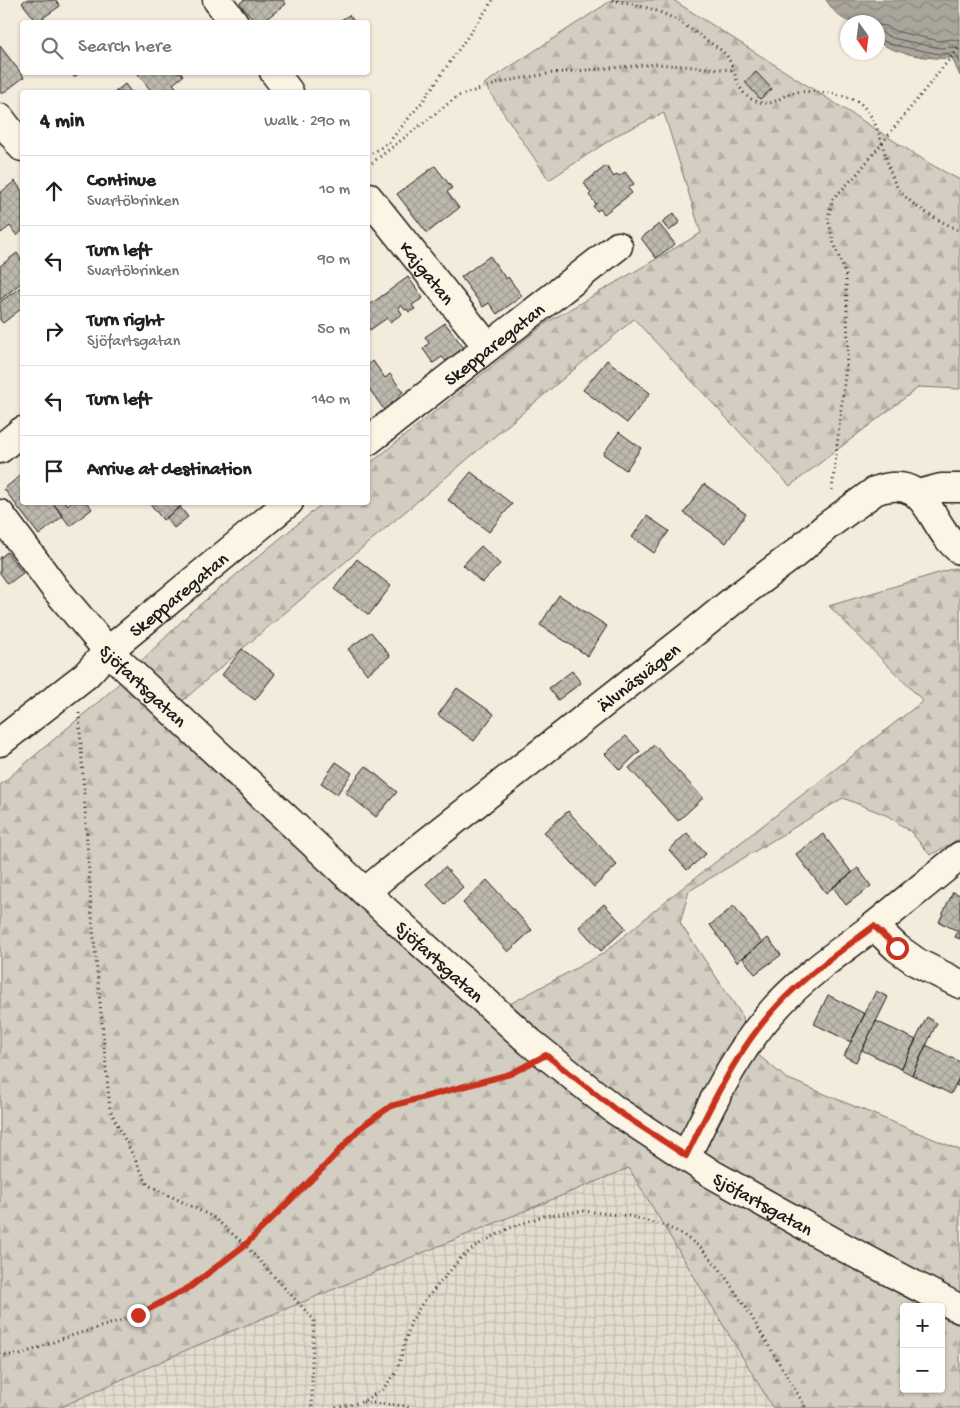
<!DOCTYPE html>
<html lang="en">
<head>
<meta charset="utf-8">
<style>
	:root { --surface:#fff; --page:#f6f6f6; --text:#202124; --muted:#757577; --line:#e0e0e0 }
	body { margin:0; font-family:"Gochi Hand",sans-serif; background:var(--page); color:var(--text) }
	.controls { position:absolute; right:15px; bottom:15px; display:grid; overflow:hidden; border-radius:5px; box-shadow:0 1px 4px #0004 }
	.controls button { width:45px; height:45px; display:grid; place-items:center; padding:0; border:0; border-bottom:1px solid var(--line); background:var(--surface); color:var(--text); font:25px sans-serif }
	.compass { position:absolute; left:840px; top:15px; width:45px; height:45px; border-radius:50%; background:var(--surface); box-shadow:0 1px 4px #0004; rotate:166deg }
	.stop { position:absolute; width:15px; height:15px; margin:-11px; border:4px solid #c8321e; border-radius:50%; background:#fff }
	.stop.end { background:#c8321e; border-color:#fff; box-shadow:0 1px 5px #0008 }
	.list { margin:0; padding:0; list-style:none }
	h2 { display:flex; justify-content:space-between; align-items:center; height:65px; margin:0; padding:0 20px; font-size:21px }
	h2 small { font-size:16px; font-weight:400; color:var(--muted) }
	.list li { display:grid; grid-template-columns:32px 1fr auto; gap:15px; align-items:center; box-sizing:border-box; height:70px; padding:0 20px; border-top:1px solid var(--line) }
	.list b { display:block; font-size:19px; white-space:nowrap }
	.list p { margin:0; font-size:16px; white-space:nowrap; color:var(--muted) }
	.list em { font-size:16px; font-style:normal; color:var(--muted) }
	.icon { flex:none; width:28px; height:28px; fill:none; stroke:currentColor; stroke-width:2; stroke-linecap:round; stroke-linejoin:round }
	.map { position:relative; flex:none; width:960px; height:1408px; overflow:hidden }
	.search { position:absolute; background:var(--surface); box-shadow:0 1px 4px #0004; left:20px; top:20px; width:350px; height:55px; display:flex; align-items:center; gap:12px; box-sizing:border-box; padding:0 18px; border-radius:5px; color:var(--muted); font-size:19px }
	.panel { position:absolute; background:var(--surface); box-shadow:0 1px 4px #0004; left:20px; top:90px; width:350px; height:415px; border-radius:5px }
	.map>svg:first-child { display:block }
	.industrial { fill:url(#industrial-grid) }
	.forest { fill:url(#forest-firs); stroke:#78756e; fill-rule:evenodd }
	.water { fill:url(#water-waves); stroke:#716e68 }
	.lines { fill:none; stroke-linecap:round; stroke-linejoin:round }
	.shore { stroke:#55534f; stroke-width:1 }
	.building { fill:url(#building-cross-hatch); stroke:#1c1c1c }
	.minor-casing { stroke:#1c1c1c; stroke-width:31 }
	.path { stroke:#1c1c1c; stroke-width:3; stroke-dasharray:1 4; stroke-linecap:butt }
	.minor { stroke:#fcf5e5; stroke-width:28 }
	.route { stroke:#c8321e; stroke-width:6 }
	.labels { text-anchor:middle; stroke-width:4; stroke-linejoin:round; paint-order:stroke }
	.street-label { font-size:19px; fill:#1c1c1c; stroke:#fcf5e5 }
</style>
</head>
<body>
<div class="map">
<svg width="960" height="1408" viewBox="0 0 960 1408">
	<defs>
		<pattern id="industrial-grid" width="8" height="8" patternUnits="userSpaceOnUse" patternTransform="scale(1.25)"><rect width="8" height="8" fill="#e3ddcf"/><path d="M0 4h8M4 0v8" fill="none" stroke="#c2bdb1"/></pattern>
		<pattern id="forest-firs" width="22" height="20" patternUnits="userSpaceOnUse" patternTransform="scale(1.25)"><rect width="22" height="20" fill="#d3cec1"/><path d="M5 1l3.5 6h-7zM16 11l3.5 6h-7z" fill="#b5b0a5"/></pattern>
		<pattern id="water-waves" width="16" height="10" patternUnits="userSpaceOnUse" patternTransform="scale(1.25)"><rect width="16" height="10" fill="#aaa59b"/><path d="M0 5q4-4 8 0t8 0" fill="none" stroke="#8a867e"/></pattern>
		<pattern id="building-cross-hatch" width="8" height="8" patternUnits="userSpaceOnUse" patternTransform="scale(1.25)"><rect width="8" height="8" fill="#beb9ae"/><path d="M0 0l8 8M0 8l8-8" fill="none" stroke="#a39e95"/></pattern>
	</defs>
	<rect width="100%" height="100%" fill="#f3ecdd"/>
	<filter id="ink" filterUnits="userSpaceOnUse"><feTurbulence type="fractalNoise" baseFrequency=".02" numOctaves="2"/><feDisplacementMap in="SourceGraphic" scale="10" xChannelSelector="R" yChannelSelector="G"/><feConvolveMatrix kernelMatrix="1 2 1 2 8 2 1 2 1" color-interpolation-filters="sRGB"/></filter>
	<g filter="url(#ink)">
		<path class="industrial" d="M 629,1168 L 773,1408 L 59,1408 L 193,1347 Z"/>
		<path class="forest" d="M 612,0 L 673,0 L 932,165 L 960,180 L 960,389 L 919,387 L 790,486 L 634,319 L 242,649 L 171,711 L 495,1012 L 604,953 L 668,899 L 923,701 L 829,606 L 955,568 L 960,570 L 960,839 L 930,855 L 911,832 L 888,816 L 843,798 L 689,891 L 680,923 L 743,1017 L 746,1045 L 786,1078 L 960,1150 L 960,1408 L 773,1408 L 629,1168 L 193,1347 L 59,1408 L 0,1408 L 0,785 L 110,692 L 190,613 L 323,503 L 368,502 L 368,465 L 546,323 L 701,233 L 664,113 L 619,134 L 549,180 L 484,84 ZM 904,1307 L 941,1307 L 941,1389 L 904,1389 Z"/>
		<path class="water" d="M 826,0 L 960,0 L 960,76 L 952,58 C 932,60 895,54 878,42 L 878,22 C 848,22 844,26 826,0 Z"/>
		<g class="lines">
			<path class="shore" d="M 878,25 L 886,26 L 895,31 L 939,41 L 952,39 L 960,41
				M 878,32 L 883,33 L 892,38 L 939,48 L 954,47 L 960,50
				M 878,38 L 889,44 L 939,54 L 954,53 L 957,56 L 960,63"/>
		</g>
		<path class="building" d="M 25,0 L 56,0 L 60,6 L 37,22 L 22,3 Z
			M 244,0 L 283,0 L 286,4 L 262,22 L 255,22 L 240,3 Z
			M 349,15 L 355,22 L 338,22 Z
			M 0,46 L 24,77 L 2,94 L 0,92 Z
			M 71,72 L 81,72 L 74,77 Z
			M 141,72 L 181,72 L 183,76 L 173,84 L 176,87 L 169,92 L 152,92 L 138,74 Z
			M 756,72 L 772,89 L 760,99 L 745,82 Z
			M 125,84 L 131,92 L 115,92 Z
			M 435,166 L 452,188 L 447,192 L 459,208 L 427,233 L 397,194 Z
			M 606,166 L 614,177 L 617,174 L 619,176 L 625,172 L 634,184 L 628,188 L 632,193 L 604,214 L 600,209 L 597,211 L 593,206 L 596,204 L 589,195 L 591,193 L 584,183 Z
			M 15,181 L 22,191 L 22,231 L 17,236 L 10,226 L 1,233 L 0,232 L 0,193 Z
			M 674,213 L 680,222 L 669,231 L 662,222 Z
			M 659,224 L 675,244 L 656,258 L 641,238 Z
			M 17,253 L 22,261 L 22,282 L 0,300 L 0,266 Z
			M 490,256 L 506,279 L 508,277 L 522,296 L 497,314 L 489,303 L 483,307 L 461,277 Z
			M 408,277 L 423,298 L 412,305 L 415,309 L 409,312 L 407,309 L 405,310 L 401,305 L 398,307 L 402,314 L 390,322 L 387,318 L 370,330 L 368,326 L 368,306 Z
			M 22,286 L 22,308 L 3,323 L 0,320 L 0,302 Z
			M 445,323 L 464,348 L 446,361 L 442,357 L 433,363 L 423,349 L 429,343 L 425,337 Z
			M 607,360 L 650,393 L 627,423 L 583,390 Z
			M 373,361 L 385,378 L 390,374 L 403,392 L 399,395 L 402,399 L 385,411 L 368,387 L 368,365 Z
			M 619,432 L 641,448 L 626,470 L 603,454 Z
			M 471,472 L 512,504 L 489,532 L 448,500 Z
			M 22,474 L 22,502 L 52,502 L 63,516 L 39,535 L 4,489 Z
			M 704,484 L 746,514 L 726,543 L 684,513 Z
			M 52,502 L 66,502 L 68,505 L 71,502 L 87,502 L 92,509 L 70,526 Z
			M 149,502 L 184,502 L 185,503 L 163,520 Z
			M 180,507 L 188,517 L 174,528 L 166,518 Z
			M 647,516 L 669,531 L 654,553 L 632,537 Z
			M 481,546 L 500,564 L 482,583 L 463,565 Z
			M 7,552 L 23,573 L 8,584 L 0,573 L 0,558 Z
			M 357,559 L 391,586 L 369,615 L 334,589 Z
			M 559,595 L 607,626 L 588,656 L 540,625 Z
			M 371,632 L 390,656 L 367,674 L 348,649 Z
			M 242,649 L 275,674 L 255,700 L 222,675 Z
			M 572,671 L 581,683 L 558,700 L 549,688 Z
			M 457,688 L 494,714 L 474,741 L 438,715 Z
			M 626,736 L 640,751 L 620,770 L 605,754 Z
			M 654,745 L 703,798 L 678,821 L 629,768 Z
			M 336,762 L 352,773 L 337,794 L 321,783 Z
			M 366,766 L 397,792 L 376,817 L 345,792 Z
			M 568,811 L 617,865 L 594,887 L 544,832 Z
			M 687,833 L 706,854 L 687,870 L 669,850 Z
			M 823,834 L 852,873 L 826,893 L 796,854 Z
			M 445,867 L 463,887 L 445,904 L 426,884 Z
			M 858,868 L 871,886 L 846,905 L 833,887 Z
			M 487,880 L 532,930 L 508,952 L 463,903 Z
			M 953,892 L 960,895 L 960,939 L 955,937 L 958,931 L 939,922 Z
			M 604,904 L 626,928 L 601,951 L 579,927 Z
			M 734,906 L 762,943 L 737,962 L 710,925 Z
			M 768,938 L 781,955 L 755,974 L 743,958 Z
			M 876,991 L 888,997 L 856,1062 L 844,1056 Z
			M 828,995 L 865,1014 L 851,1042 L 814,1024 Z
			M 927,1017 L 937,1023 L 912,1075 L 901,1069 Z
			M 876,1021 L 916,1040 L 901,1069 L 862,1050 Z
			M 926,1045 L 960,1062 L 960,1076 L 951,1094 L 912,1075 Z
			M 960,1076 L 960,1087 L 956,1085 Z"/>
		<g class="lines">
			<g class="minor-casing">
				<g id="minor">
					<path d="M 217,0 L 234,22"/>
					<path d="M 274,72 L 289,92"/>
					<path d="M 0,118 L 22,147"/>
					<path id="s1" d="M 368,197 L 488,347"/>
					<path id="s2" d="M 368,441 L 618,246"/>
					<path d="M 0,449 L 22,431"/>
					<path d="M 918,494 L 941,488 L 960,488"/>
					<path id="s3" d="M 0,514 L 54,587 L 108,651 L 365,892 L 530,1042 L 615,1110 L 712,1174 L 843,1247 L 960,1309"/>
					<path id="s4" d="M 0,742 L 86,675 L 108,651 L 289,502"/>
					<path id="s5" d="M 365,892 L 384,876 L 697,630 L 736,598 L 796,553 L 827,526 L 875,491 C 929,471 928,526 960,550"/>
					<path d="M 874,926 L 960,856"/>
					<path d="M 686,1156 C 712,1104 738,1047 779,1004 C 807,974 841,951 874,926 L 897,948 L 918,963 L 960,984"/>
				</g>
			</g>
			<path class="path" d="M 612,0 C 652,7 669,13 702,37 C 710,43 720,48 726,55 C 737,69 735,92 753,100 C 776,109 776,96 796,92 C 812,90 850,93 862,105 C 880,123 882,148 890,171 C 892,175 893,181 896,185 C 910,207 937,219 960,231
				M 368,156 L 389,142 L 423,101 L 493,0
				M 368,166 L 458,96 L 506,81 L 553,73 L 656,64 L 734,70
				M 832,490 L 848,348 L 846,276 L 833,241 L 828,218 L 833,199 L 858,173 L 960,46
				M 79,713 L 91,906 L 110,1110 L 148,1185 L 213,1217 L 245,1245 L 314,1320 L 312,1362 L 312,1408
				M 0,1355 L 20,1355 L 61,1339 L 139,1315 L 190,1287 L 245,1245 L 321,1170 L 360,1129 L 391,1106 L 510,1074 L 523,1067
				M 363,1402 L 406,1406 L 409,1408
				M 336,1408 L 362,1402 L 382,1390 L 396,1373 L 411,1322 L 421,1305 L 460,1259 L 477,1245 L 510,1228 L 543,1216 L 583,1211 L 629,1216 L 665,1226 L 682,1234 L 701,1248 L 720,1269 L 748,1311 L 806,1408"/>
			<use href="#minor" class="minor"/>
		</g>
	</g>
	<g class="lines" filter="url(#ink)">
		<path class="route" d="M 138,1315 L 190,1287 L 245,1245 L 321,1170 L 360,1128 L 391,1106 L 510,1074 L 546,1055 L 616,1110 L 686,1156 C 712,1104 738,1047 779,1004 C 807,974 841,951 874,926 L 897,948"/>
	</g>
	<g class="labels">
		<g class="street-label">
			<text dy="7" stroke="none"><textPath href="#s1" startOffset="96">Kajgatan</textPath></text>
			<text dy="7" stroke="none"><textPath href="#s2" startOffset="159">Skepparegatan</textPath></text>
			<text dy="7" stroke="none"><textPath href="#s4" startOffset="232">Skepparegatan</textPath></text>
			<text dy="7" stroke="none"><textPath href="#s5" startOffset="348">Älvnäsvägen</textPath></text>
			<text dy="7" stroke="none"><textPath href="#s3" startOffset="224">Sjöfartsgatan</textPath></text>
			<text dy="7" stroke="none"><textPath href="#s3" startOffset="629">Sjöfartsgatan</textPath></text>
			<text dy="7" stroke="none"><textPath href="#s3" startOffset="1034">Sjöfartsgatan</textPath></text>
		</g>
	</g>
</svg>
<div class="controls">
<button>+</button>
<button>−</button>
</div>
<svg class="compass" viewBox="-18 -18 36 36"><path d="M0-13l5 13h-10z" fill="#e53935"/><path d="M0 13l5-13h-10z" fill="#757577"/></svg>
<div class="stop" style="left:897px;top:948px"></div>
<div class="stop end" style="left:138px;top:1315px"></div>
<div class="search"><svg class="icon" aria-label="search" viewBox="0 0 24 24"><circle cx="10" cy="10" r="6"/><path d="M15 15l6 6"/></svg>Search here</div>
<section class="panel">
<h2>4 min<small>Walk · 290 m</small></h2>
<ul class="list">
<li><svg class="icon" aria-label="ahead" viewBox="0 0 24 24"><path d="M12 20V5M6 11l6-6 6 6"/></svg><div><b>Continue</b><p>Svartöbrinken</p></div><em>10 m</em></li>
<li><svg class="icon" aria-label="left" viewBox="0 0 24 24"><path d="M17 20v-9H6M10 6l-5 5 5 5"/></svg><div><b>Turn left</b><p>Svartöbrinken</p></div><em>90 m</em></li>
<li><svg class="icon" aria-label="right" viewBox="0 0 24 24"><path d="M7 20v-9h11M14 6l5 5-5 5"/></svg><div><b>Turn right</b><p>Sjöfartsgatan</p></div><em>50 m</em></li>
<li><svg class="icon" aria-label="left" viewBox="0 0 24 24"><path d="M17 20v-9H6M10 6l-5 5 5 5"/></svg><div><b>Turn left</b></div><em>140 m</em></li>
<li><svg class="icon" aria-label="arrive" viewBox="0 0 24 24"><path d="M6 21V4h12l-3 4 3 4H6"/></svg><div><b>Arrive at destination</b></div></li>
</ul>
</section>
</div>
</body>
</html>
